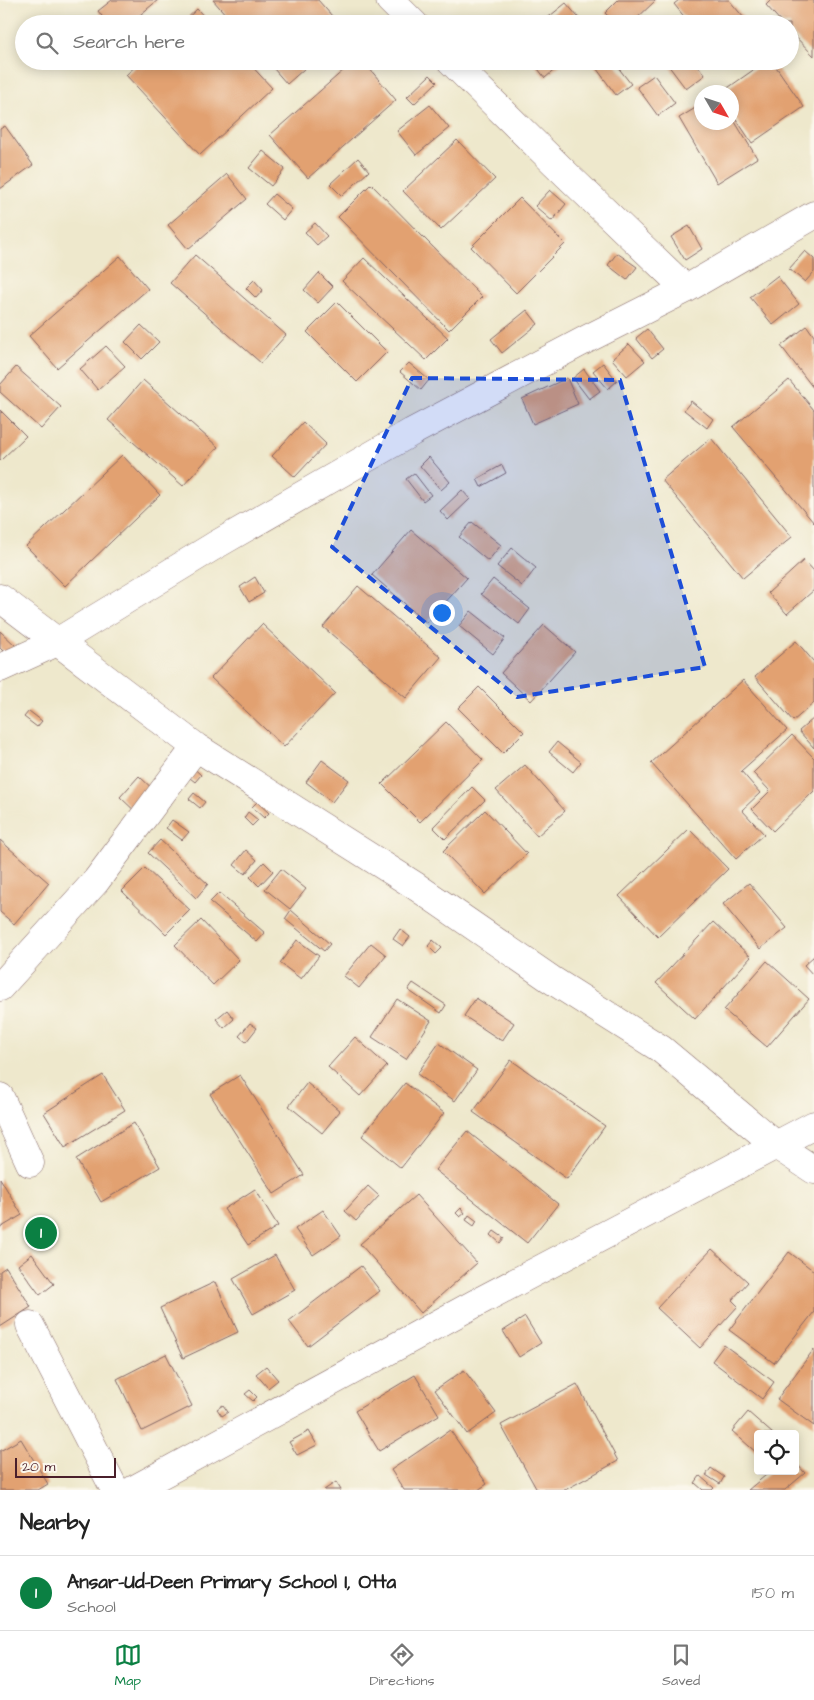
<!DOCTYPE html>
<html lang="en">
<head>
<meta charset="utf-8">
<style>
	:root { --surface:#fff; --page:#f2f2f2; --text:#222; --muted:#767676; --line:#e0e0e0; --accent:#0b8043 }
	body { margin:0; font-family:"Architects Daughter",sans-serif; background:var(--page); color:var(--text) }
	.controls { position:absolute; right:15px; bottom:15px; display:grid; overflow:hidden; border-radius:5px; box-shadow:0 2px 12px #0003 }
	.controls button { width:45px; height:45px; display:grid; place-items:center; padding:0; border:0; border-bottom:1px solid var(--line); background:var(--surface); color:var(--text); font:25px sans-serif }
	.compass { position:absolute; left:694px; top:85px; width:45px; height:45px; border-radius:50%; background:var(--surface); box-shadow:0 2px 12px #0003; rotate:129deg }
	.scale { position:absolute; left:15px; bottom:12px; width:101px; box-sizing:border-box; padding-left:5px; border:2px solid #4a1f2b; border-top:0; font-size:14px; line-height:18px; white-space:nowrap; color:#4a1f2b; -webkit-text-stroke:4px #fbf7ec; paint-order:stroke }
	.you { position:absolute; left:441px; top:612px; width:18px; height:18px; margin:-12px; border:4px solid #fff; border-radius:50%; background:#1a73e8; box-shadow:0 0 0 8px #1a73e833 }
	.badge { display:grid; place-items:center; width:32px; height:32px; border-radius:50%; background:var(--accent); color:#fff; font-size:16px; font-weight:700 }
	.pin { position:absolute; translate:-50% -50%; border:2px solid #fff; box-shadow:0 1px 5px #0006 }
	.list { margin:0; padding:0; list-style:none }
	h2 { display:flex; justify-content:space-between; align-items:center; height:65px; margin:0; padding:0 20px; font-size:21px }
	h2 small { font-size:16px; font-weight:400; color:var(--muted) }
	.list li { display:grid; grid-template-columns:32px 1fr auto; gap:15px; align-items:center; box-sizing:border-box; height:75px; padding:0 20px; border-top:1px solid var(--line) }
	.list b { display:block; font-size:19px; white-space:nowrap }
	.list p { margin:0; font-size:16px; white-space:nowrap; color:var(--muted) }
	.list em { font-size:16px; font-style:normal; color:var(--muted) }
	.icon { flex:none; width:28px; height:28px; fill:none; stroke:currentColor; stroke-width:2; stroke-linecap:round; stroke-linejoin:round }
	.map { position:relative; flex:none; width:814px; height:1490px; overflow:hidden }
	.search { position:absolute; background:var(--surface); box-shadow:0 2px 12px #0003; left:15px; right:15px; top:15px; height:55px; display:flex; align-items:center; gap:12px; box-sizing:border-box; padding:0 18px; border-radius:28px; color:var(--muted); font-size:19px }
	.sheet { height:140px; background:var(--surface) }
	nav { display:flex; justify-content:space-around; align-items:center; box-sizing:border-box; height:70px; border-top:1px solid var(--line); background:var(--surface); font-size:14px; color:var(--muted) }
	nav a { display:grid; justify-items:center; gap:2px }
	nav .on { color:var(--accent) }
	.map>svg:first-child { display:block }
	.building { fill:#e2a171 }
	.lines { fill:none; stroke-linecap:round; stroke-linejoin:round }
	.minor-casing { stroke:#836563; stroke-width:29 }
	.minor { stroke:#fff; stroke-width:28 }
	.marked { fill:#1d4ed8; fill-opacity:0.2; stroke:#1d4ed8; stroke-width:4; stroke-dasharray:10 6; stroke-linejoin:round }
</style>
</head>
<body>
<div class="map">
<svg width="814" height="1490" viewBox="0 0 814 1490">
	<rect width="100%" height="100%" fill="#fbf7ec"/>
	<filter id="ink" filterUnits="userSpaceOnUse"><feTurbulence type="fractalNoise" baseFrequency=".02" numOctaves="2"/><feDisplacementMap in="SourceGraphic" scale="10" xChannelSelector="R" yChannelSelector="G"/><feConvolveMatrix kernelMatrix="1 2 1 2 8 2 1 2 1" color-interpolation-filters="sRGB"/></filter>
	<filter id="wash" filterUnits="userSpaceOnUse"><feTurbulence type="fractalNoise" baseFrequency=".0096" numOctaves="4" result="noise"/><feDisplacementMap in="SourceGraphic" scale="20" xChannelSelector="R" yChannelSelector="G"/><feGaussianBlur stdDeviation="1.12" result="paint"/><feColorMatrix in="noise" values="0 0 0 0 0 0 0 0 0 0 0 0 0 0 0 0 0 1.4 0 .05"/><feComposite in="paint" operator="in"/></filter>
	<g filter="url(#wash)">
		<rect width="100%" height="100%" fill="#eee8cc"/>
		<g id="blocks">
			<path class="building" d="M 112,0 L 158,0 L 129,24 L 108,24 L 98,11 Z
				M 213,0 L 318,0 L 339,24 L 234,24 Z
				M 618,0 L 656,0 L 631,24 L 616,24 L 605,13 Z
				M 679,0 L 729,0 L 749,24 L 690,24 L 674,4 Z
				M 771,0 L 814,0 L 814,56 L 790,31 L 790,24 L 783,24 L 766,5 Z
				M 566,3 L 584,24 L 540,24 Z
				M 197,9 L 211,24 L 181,24 Z
				M 141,61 L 247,61 L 272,88 L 200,155 L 126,75 Z
				M 267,61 L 313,61 L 287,84 Z
				M 354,61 L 363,61 L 396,100 L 308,178 L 270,135 Z
				M 532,61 L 565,61 L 545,78 Z
				M 591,61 L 613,61 L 631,84 L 616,95 Z
				M 665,61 L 694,61 L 705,75 L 686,89 Z
				M 766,61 L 772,61 L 804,107 L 752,143 L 732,113 L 732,92 L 722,92 Z
				M 430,75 L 437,82 L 414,104 L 407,97 Z
				M 654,75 L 675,103 L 658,116 L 637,87 Z
				M 702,104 L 702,122 L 732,122 L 732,117 L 757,158 L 717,183 L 679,118 Z
				M 430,105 L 449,128 L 416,155 L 397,131 Z
				M 5,126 L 33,165 L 0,189 L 0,129 Z
				M 457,140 L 495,179 L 441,230 L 403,191 Z
				M 263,151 L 285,169 L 271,186 L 249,168 Z
				M 358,158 L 369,171 L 342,196 L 330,184 Z
				M 227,174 L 247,199 L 188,249 L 168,225 Z
				M 371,184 L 482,297 L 449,330 L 338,217 Z
				M 550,190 L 566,204 L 552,221 L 535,206 Z
				M 274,194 L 292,209 L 283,220 L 265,204 Z
				M 520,198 L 565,244 L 516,293 L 471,247 Z
				M 315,223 L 327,236 L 317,245 L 305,232 Z
				M 689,226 L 702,249 L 685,260 L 671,237 Z
				M 805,251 L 814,259 L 814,272 L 805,282 L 789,269 Z
				M 617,253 L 637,267 L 627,280 L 608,265 Z
				M 195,255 L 286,335 L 261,363 L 170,283 Z
				M 120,256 L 148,289 L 57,368 L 29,336 Z
				M 364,258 L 448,338 L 426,360 L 342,281 Z
				M 319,273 L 333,287 L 318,303 L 304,290 Z
				M 777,276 L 799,304 L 773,325 L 750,297 Z
				M 254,280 L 263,290 L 256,298 L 246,288 Z
				M 337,302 L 387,352 L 357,382 L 307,332 Z
				M 527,310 L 538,324 L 502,353 L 491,339 Z
				M 141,325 L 159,342 L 142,359 L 125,342 Z
				M 807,326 L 814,336 L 814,389 L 781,346 Z
				M 647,329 L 663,349 L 652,358 L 636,338 Z
				M 629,344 L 645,361 L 627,376 L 612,359 Z
				M 106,346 L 125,366 L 98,390 L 80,369 Z
				M 409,363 L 429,380 L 421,390 L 400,372 Z
				M 603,363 L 617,381 L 608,389 L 593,371 Z
				M 16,367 L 61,407 L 41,429 L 0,392 L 0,385 Z
				M 584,369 L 600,391 L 589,399 L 573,378 Z
				M 567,378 L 578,404 L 533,424 L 522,399 Z
				M 143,380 L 218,447 L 183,486 L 108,420 Z
				M 789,380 L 814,410 L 814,523 L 733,427 Z
				M 691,401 L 713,419 L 707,428 L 684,410 Z
				M 0,410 L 26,436 L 0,461 Z
				M 303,422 L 326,444 L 295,477 L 272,456 Z
				M 711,438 L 792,537 L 743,578 L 662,480 Z
				M 122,455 L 160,495 L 65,586 L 26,546 Z
				M 429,457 L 450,482 L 441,490 L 420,466 Z
				M 502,465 L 506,473 L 481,487 L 477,479 Z
				M 414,473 L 431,495 L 423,501 L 406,479 Z
				M 462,490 L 470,499 L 448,520 L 440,511 Z
				M 472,522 L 501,545 L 488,561 L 459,537 Z
				M 411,530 L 467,578 L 427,623 L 372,575 Z
				M 512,548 L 536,568 L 522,586 L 497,566 Z
				M 804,560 L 814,571 L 814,590 L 787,614 L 768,593 Z
				M 255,577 L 264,593 L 249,602 L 240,587 Z
				M 493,579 L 530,609 L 519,624 L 481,594 Z
				M 358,586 L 441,657 L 406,698 L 323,627 Z
				M 471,611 L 505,638 L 493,654 L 459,626 Z
				M 262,624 L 335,693 L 284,747 L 211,678 Z
				M 544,625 L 575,652 L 531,701 L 501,673 Z
				M 0,631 L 16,646 L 7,655 L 0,648 Z
				M 796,641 L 814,662 L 814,703 L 793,721 L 755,677 Z
				M 743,680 L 787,730 L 741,771 L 760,793 L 742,810 L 764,834 L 736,859 L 651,763 Z
				M 479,687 L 524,732 L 503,753 L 458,708 Z
				M 29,711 L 42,721 L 37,727 L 24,717 Z
				M 814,718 L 814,748 L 799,731 Z
				M 446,722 L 483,760 L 420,822 L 382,784 Z
				M 792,735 L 814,758 L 814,791 L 773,831 L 752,809 L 770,791 L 753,773 Z
				M 557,742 L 581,762 L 573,772 L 549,752 Z
				M 322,760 L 349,780 L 332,802 L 306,782 Z
				M 187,762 L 201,775 L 195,782 L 180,770 Z
				M 525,765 L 565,811 L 537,836 L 496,790 Z
				M 139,776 L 159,795 L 140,816 L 120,797 Z
				M 472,787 L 485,800 L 445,839 L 433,827 Z
				M 194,793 L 205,802 L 200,808 L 189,799 Z
				M 257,802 L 269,813 L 264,818 L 252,807 Z
				M 485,810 L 527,854 L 485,894 L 443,851 Z
				M 248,812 L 258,820 L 252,826 L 244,818 Z
				M 172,820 L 189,832 L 182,840 L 166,828 Z
				M 689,829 L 728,869 L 658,937 L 619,896 Z
				M 0,840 L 49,883 L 14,924 L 0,912 Z
				M 160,840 L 208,884 L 196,898 L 148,853 Z
				M 246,850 L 257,860 L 245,874 L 234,865 Z
				M 264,862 L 273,871 L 259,886 L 250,877 Z
				M 145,868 L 190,910 L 166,934 L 122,891 Z
				M 281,869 L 306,889 L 290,909 L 265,889 Z
				M 749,883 L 787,928 L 760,949 L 723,904 Z
				M 219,893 L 265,933 L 257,942 L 210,902 Z
				M 291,910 L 330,944 L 324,951 L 285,919 Z
				M 201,920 L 239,960 L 213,985 L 175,945 Z
				M 713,922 L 751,957 L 695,1019 L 656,983 Z
				M 400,929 L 410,937 L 403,946 L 393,939 Z
				M 297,940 L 319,956 L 301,979 L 280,963 Z
				M 433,940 L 442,948 L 436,954 L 428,946 Z
				M 371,943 L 386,955 L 359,988 L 344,976 Z
				M 814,956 L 814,976 L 804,965 Z
				M 767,961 L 809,999 L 767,1047 L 724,1010 Z
				M 413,983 L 446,1005 L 441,1013 L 408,990 Z
				M 476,998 L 514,1023 L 502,1041 L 464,1016 Z
				M 397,999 L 431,1021 L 406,1059 L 372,1037 Z
				M 227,1010 L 234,1019 L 224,1028 L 216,1019 Z
				M 250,1023 L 257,1028 L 246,1042 L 239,1036 Z
				M 355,1037 L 387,1066 L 360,1096 L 328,1067 Z
				M 439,1043 L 477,1070 L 455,1101 L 417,1074 Z
				M 511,1060 L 605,1126 L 567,1179 L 473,1112 Z
				M 103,1075 L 125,1110 L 65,1147 L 44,1113 Z
				M 240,1075 L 304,1175 L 274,1194 L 210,1094 Z
				M 307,1083 L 340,1111 L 322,1133 L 289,1106 Z
				M 405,1083 L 444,1113 L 401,1168 L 362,1136 Z
				M 134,1123 L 160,1167 L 101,1202 L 76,1159 Z
				M 467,1131 L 558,1204 L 527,1243 L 435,1170 Z
				M 0,1178 L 22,1215 L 0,1228 Z
				M 368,1186 L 379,1196 L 356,1221 L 345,1211 Z
				M 255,1189 L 278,1226 L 248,1245 L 224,1209 Z
				M 416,1195 L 477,1263 L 421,1313 L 360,1244 Z
				M 461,1208 L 465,1213 L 460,1217 L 456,1213 Z
				M 323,1210 L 341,1236 L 313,1255 L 295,1229 Z
				M 469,1215 L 477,1221 L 474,1226 L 466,1220 Z
				M 494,1231 L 504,1238 L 500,1243 L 491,1235 Z
				M 712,1249 L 748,1282 L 732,1300 L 738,1306 L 700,1348 L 657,1308 Z
				M 789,1252 L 814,1271 L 814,1312 L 774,1363 L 729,1330 Z
				M 32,1254 L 54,1284 L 40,1295 L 18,1265 Z
				M 275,1255 L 295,1290 L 253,1314 L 233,1279 Z
				M 361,1266 L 380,1291 L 308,1346 L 289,1321 Z
				M 6,1267 L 31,1307 L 0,1327 L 0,1271 Z
				M 215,1282 L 238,1332 L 183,1358 L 160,1308 Z
				M 525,1317 L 541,1343 L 519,1357 L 503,1331 Z
				M 724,1345 L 774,1382 L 762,1399 L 712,1361 Z
				M 814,1349 L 814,1426 L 777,1399 Z
				M 166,1354 L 192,1406 L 142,1431 L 117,1379 Z
				M 266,1366 L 278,1380 L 268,1388 L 256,1374 Z
				M 464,1370 L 496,1413 L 467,1434 L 435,1390 Z
				M 415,1375 L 439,1415 L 379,1451 L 355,1411 Z
				M 577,1384 L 618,1461 L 565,1490 L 537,1490 L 501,1425 Z
				M 250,1390 L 257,1397 L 253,1401 L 245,1394 Z
				M 223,1405 L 228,1412 L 222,1416 L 217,1409 Z
				M 748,1412 L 773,1434 L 758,1434 L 758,1454 L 732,1431 Z
				M 450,1430 L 487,1484 L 478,1490 L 404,1490 L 391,1470 Z
				M 309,1431 L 317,1445 L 297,1455 L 289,1442 Z
				M 21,1439 L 48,1484 L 38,1490 L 0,1490 L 0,1451 Z
				M 795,1462 L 805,1473 L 785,1490 L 748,1490 L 771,1471 L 795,1471 Z
				M 711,1468 L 724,1477 L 720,1484 L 706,1475 Z
				M 700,1476 L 714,1488 L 712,1490 L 703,1490 L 695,1483 Z
				M 336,1482 L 341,1490 L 324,1490 Z"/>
		</g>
	</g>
	<g filter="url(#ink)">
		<use href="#blocks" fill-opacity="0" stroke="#836563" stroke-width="1"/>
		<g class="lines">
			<g class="minor-casing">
				<path id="minor" d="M 390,0 L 414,24
					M 451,61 L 566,174 L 686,289
					M 0,598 L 196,747 L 414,885 L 552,980 L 661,1049 L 776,1145 L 814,1170
					M 0,668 L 57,642 L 214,546 L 412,432 L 589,338 L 686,289 L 814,215
					M 0,987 L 96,881 L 196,747
					M 0,1097 L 30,1163
					M 30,1325 L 115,1490
					M 133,1490 L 478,1302 L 814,1125"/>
			</g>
			<use href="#minor" class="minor"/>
		</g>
	</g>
	<path class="marked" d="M 412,378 L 620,380 L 705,667 L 517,697 L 332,547 Z"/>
</svg>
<div class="controls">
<button><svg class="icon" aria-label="locate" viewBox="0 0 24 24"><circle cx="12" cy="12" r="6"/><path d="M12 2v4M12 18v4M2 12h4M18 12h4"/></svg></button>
</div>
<svg class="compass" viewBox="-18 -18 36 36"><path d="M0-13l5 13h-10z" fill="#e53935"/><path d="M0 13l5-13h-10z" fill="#767676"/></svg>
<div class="scale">20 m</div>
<div class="you"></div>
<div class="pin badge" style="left:41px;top:1233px">1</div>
<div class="search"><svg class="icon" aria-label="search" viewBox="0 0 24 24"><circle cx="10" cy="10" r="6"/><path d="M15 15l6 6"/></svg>Search here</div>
</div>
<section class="sheet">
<h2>Nearby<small></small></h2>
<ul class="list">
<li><span class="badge">1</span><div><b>Ansar-Ud-Deen Primary School I, Otta</b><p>School</p></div><em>150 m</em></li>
</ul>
</section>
<nav>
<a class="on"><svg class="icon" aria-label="map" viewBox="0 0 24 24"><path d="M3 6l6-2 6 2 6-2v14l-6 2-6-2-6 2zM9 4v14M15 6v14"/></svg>Map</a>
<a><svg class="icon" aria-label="directions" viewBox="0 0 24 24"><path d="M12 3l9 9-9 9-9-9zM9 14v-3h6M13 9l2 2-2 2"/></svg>Directions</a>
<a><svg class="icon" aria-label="saved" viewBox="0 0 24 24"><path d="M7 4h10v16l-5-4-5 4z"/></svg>Saved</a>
</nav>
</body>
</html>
